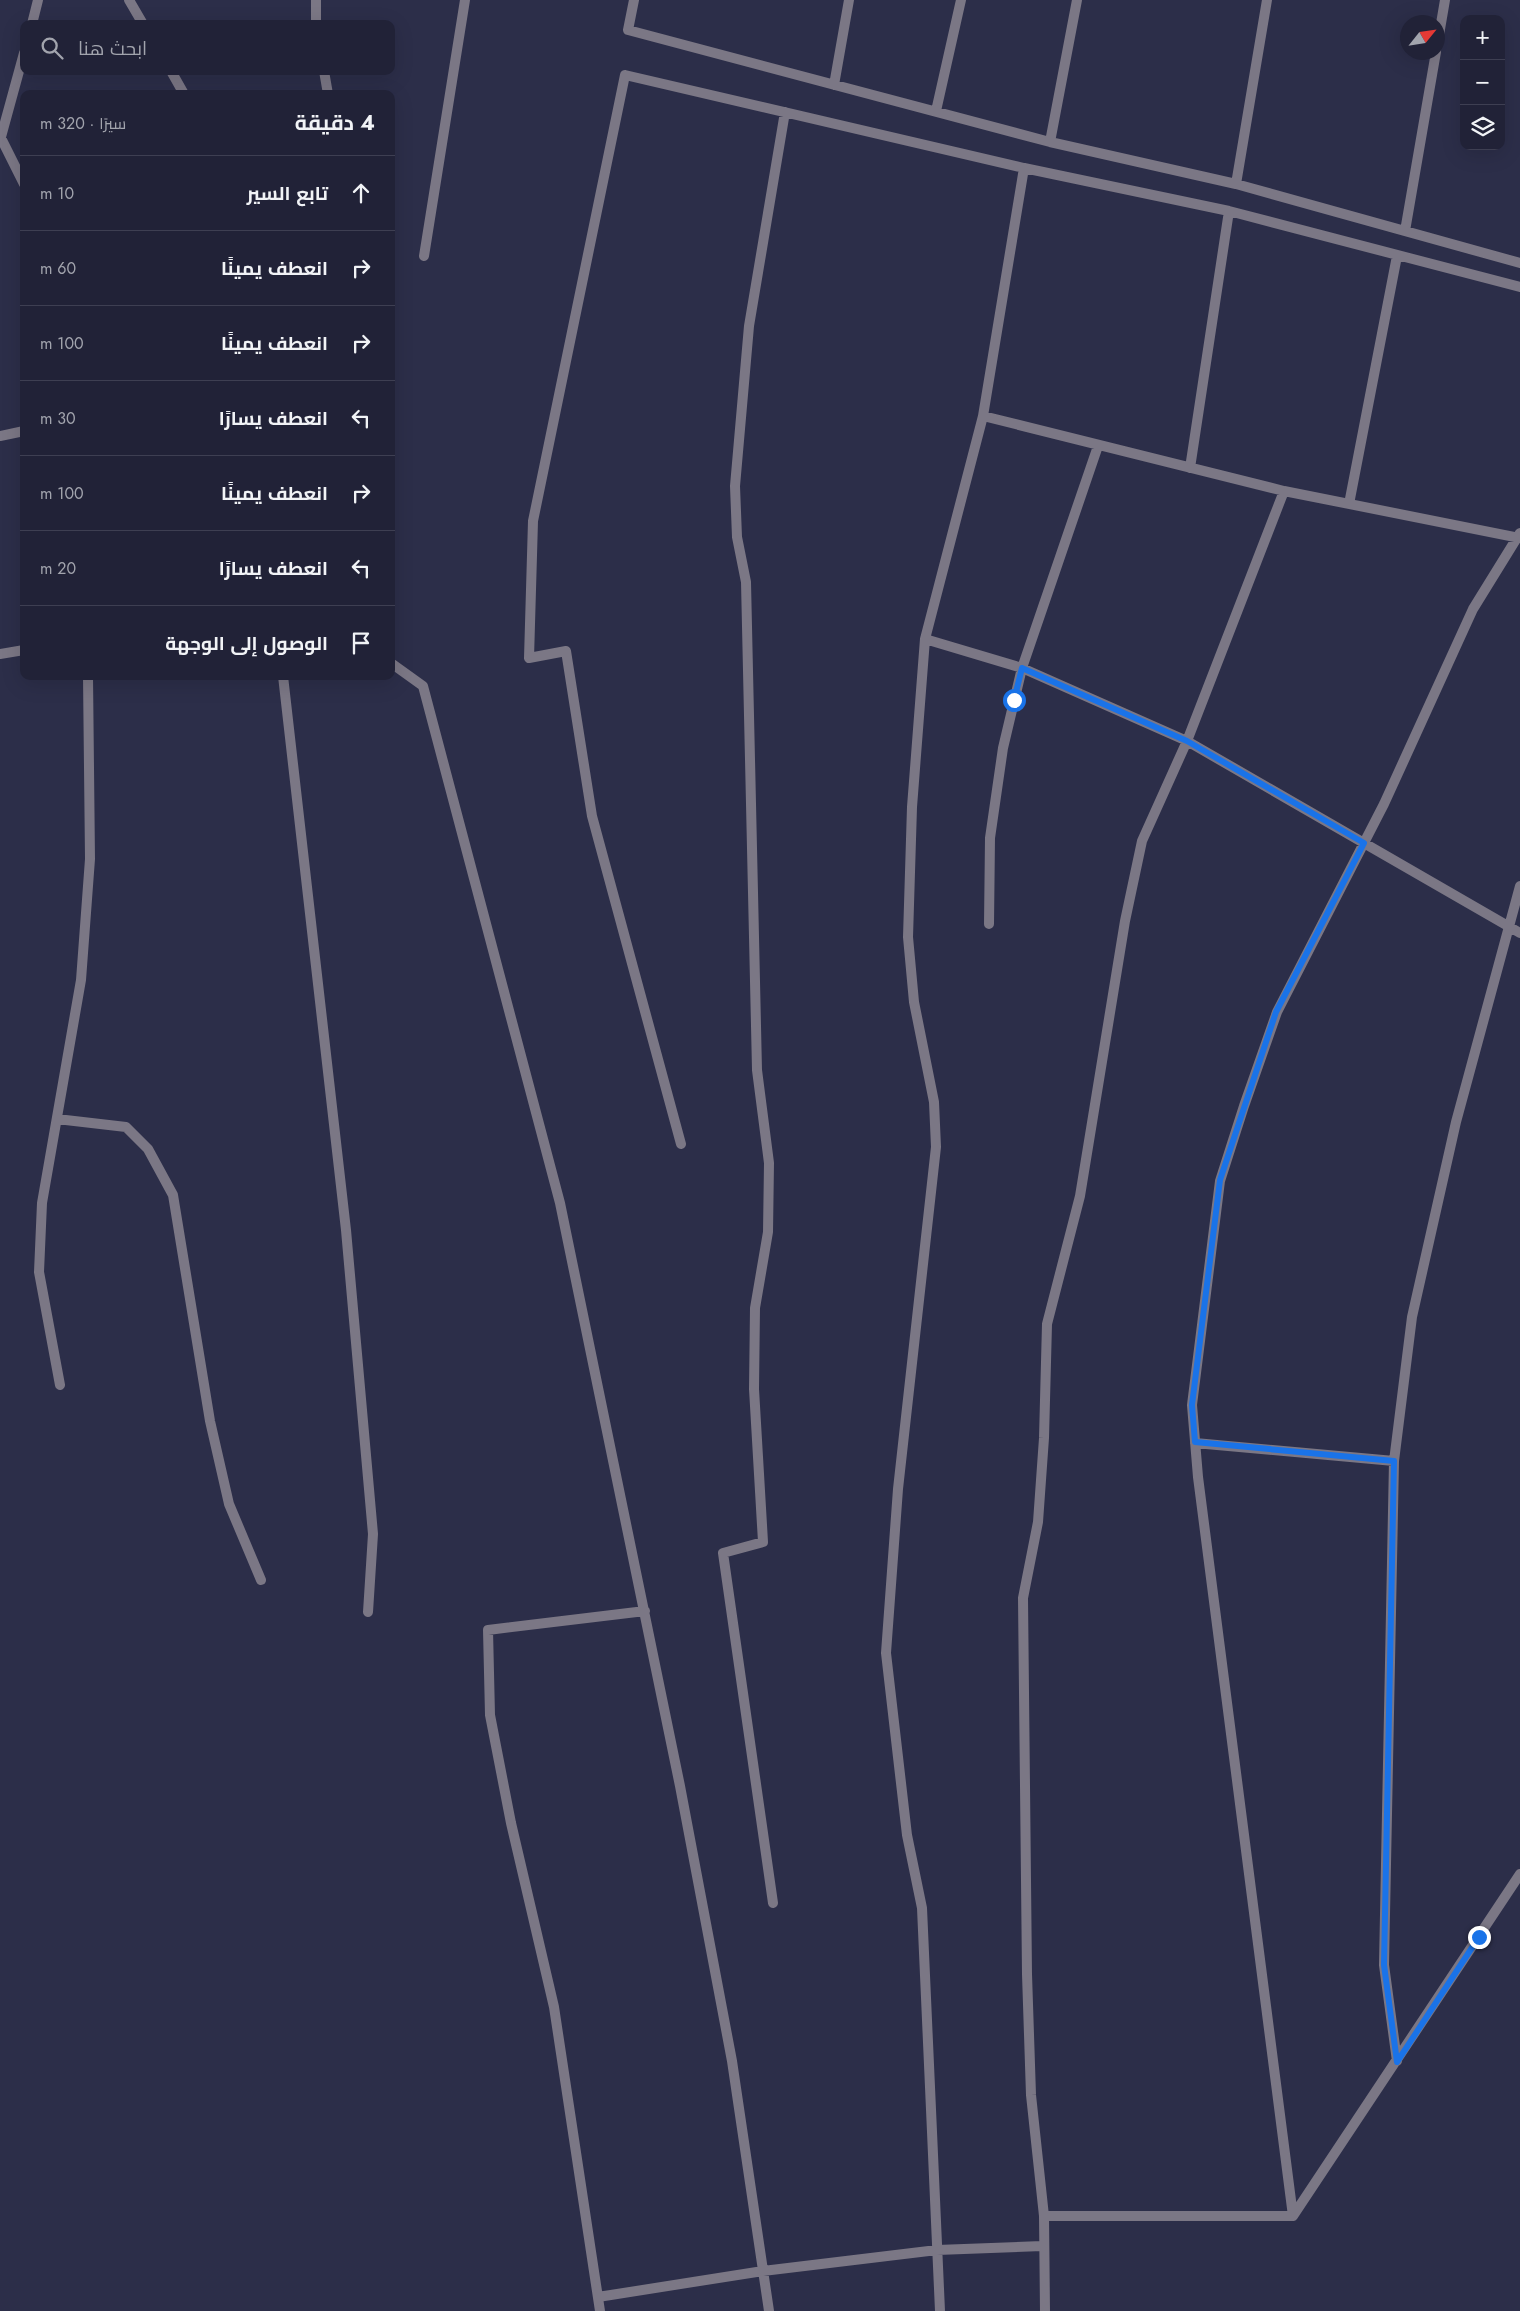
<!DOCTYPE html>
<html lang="ar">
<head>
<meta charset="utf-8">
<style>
	:root { --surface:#212237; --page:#2d2f42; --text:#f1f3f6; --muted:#a2a4ad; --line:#3e3f52 }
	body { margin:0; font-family:Jost,Cairo,sans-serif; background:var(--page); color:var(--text); direction:rtl }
	.controls { position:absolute; right:15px; top:15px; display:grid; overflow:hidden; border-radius:10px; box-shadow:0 5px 20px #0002 }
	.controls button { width:45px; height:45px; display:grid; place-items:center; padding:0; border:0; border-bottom:1px solid var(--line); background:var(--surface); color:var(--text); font:25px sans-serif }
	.compass { position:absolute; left:1400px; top:15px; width:45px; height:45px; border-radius:50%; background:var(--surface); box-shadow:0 5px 20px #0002; rotate:60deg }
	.stop { position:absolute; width:15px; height:15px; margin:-11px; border:4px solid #1a73e8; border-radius:50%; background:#fff }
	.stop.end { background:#1a73e8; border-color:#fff; box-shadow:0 1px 5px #0008 }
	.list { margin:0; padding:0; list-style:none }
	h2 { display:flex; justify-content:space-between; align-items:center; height:65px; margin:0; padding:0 20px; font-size:21px }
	h2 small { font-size:16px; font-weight:400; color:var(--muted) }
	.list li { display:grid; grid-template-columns:32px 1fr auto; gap:15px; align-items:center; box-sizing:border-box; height:75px; padding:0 20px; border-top:1px solid var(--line) }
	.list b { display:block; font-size:19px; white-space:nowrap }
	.list em { font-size:16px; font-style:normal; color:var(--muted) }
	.icon { flex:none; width:28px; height:28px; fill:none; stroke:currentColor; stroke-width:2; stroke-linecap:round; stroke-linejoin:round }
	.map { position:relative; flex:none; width:1520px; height:2311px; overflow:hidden; direction:ltr }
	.search { position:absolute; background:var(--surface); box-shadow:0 5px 20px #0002; left:20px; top:20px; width:375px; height:55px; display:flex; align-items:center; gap:12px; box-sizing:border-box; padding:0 18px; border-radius:10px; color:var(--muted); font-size:19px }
	.panel { position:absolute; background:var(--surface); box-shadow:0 5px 20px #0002; left:20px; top:90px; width:375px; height:590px; border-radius:10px; direction:rtl }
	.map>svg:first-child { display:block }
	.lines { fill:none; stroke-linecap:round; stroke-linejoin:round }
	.street { stroke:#7b7785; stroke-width:10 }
	.route { stroke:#1a73e8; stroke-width:6 }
</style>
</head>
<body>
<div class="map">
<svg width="1520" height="2311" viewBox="0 0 1520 2311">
	<rect width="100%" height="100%" fill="#2c2e49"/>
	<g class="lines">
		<path class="street" d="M 129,0 L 143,24
			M 316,0 L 316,24
			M 634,0 L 628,30 L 1050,142 L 1236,184 L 1520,263
			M 32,24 L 38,0
			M 1438,41 L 1445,0
			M 171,71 L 184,94
			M 324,71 L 328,94
			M 834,85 L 849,0
			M 936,111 L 961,0
			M 0,136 L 24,184
			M 1,137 L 24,53
			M 1050,142 L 1077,0
			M 1236,184 L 1267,0
			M 1405,231 L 1436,52
			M 424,256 L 465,0
			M 983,416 L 1284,491 L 1520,538
			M 0,436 L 24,431
			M 1190,468 L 1229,211
			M 1349,504 L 1397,256
			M 925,639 L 1022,668 L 1187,741 L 1520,933
			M 0,654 L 24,650
			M 391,663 L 423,686 L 560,1203 L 680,1786 L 732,2061 L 769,2311
			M 283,676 L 346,1230 L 373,1534 L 368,1612
			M 989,924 L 990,838 L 1003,748 L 1022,668 L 1098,446
			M 57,1119 L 126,1127 L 148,1149 L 173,1195 L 210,1421 L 229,1504 L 261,1580
			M 681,1144 L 592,816 L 566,651 L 529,658 L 533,521 L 625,75 L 1024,168 L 1229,211 L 1520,287
			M 60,1385 L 39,1272 L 42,1203 L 81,980 L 90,859 L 88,676
			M 1195,1443 L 1394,1461
			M 773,1903 L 723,1553 L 763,1542 L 754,1389 L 755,1308 L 768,1232 L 769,1163 L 757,1070 L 746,582 L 737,537 L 735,486 L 749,326 L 785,112
			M 1397,2061 L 1384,1965 L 1394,1461 L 1412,1317 L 1456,1122 L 1520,886
			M 1044,2216 L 1293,2216 L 1198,1477 L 1192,1405 L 1220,1181 L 1244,1106 L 1277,1012 L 1384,804 L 1473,609 L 1520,533
			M 1293,2216 L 1520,1874
			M 598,2297 L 763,2271 L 937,2250 L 1042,2246
			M 600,2311 L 554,2007 L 511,1823 L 490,1715 L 488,1630 L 645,1611
			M 940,2311 L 922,1908 L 907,1835 L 886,1653 L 898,1489 L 936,1147 L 934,1102 L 914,1002 L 908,937 L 912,807 L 925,639 L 983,416 L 1024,168
			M 1045,2311 L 1044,2216 L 1031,2095 L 1027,1974 L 1023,1598 L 1038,1522 L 1044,1438 L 1047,1324 L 1080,1196 L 1125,921 L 1142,841 L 1187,741 L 1284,491"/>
	</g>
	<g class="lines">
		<path class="route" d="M 1014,700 L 1022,668 L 1187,741 L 1364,843 L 1276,1012 L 1220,1180 L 1192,1405 L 1195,1442 L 1394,1461 L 1384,1965 L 1397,2062 L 1479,1937"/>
	</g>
</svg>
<div class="controls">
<button>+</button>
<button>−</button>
<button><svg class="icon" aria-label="layers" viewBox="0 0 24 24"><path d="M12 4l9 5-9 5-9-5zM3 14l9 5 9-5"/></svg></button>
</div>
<svg class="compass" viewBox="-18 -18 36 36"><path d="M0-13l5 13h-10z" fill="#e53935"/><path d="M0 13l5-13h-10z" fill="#a2a4ad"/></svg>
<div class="stop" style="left:1014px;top:700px"></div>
<div class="stop end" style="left:1479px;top:1937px"></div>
<div class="search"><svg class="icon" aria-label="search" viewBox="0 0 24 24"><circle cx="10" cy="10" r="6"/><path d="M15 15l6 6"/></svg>ابحث هنا</div>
<section class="panel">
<h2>4 دقيقة<small>سيرًا · 320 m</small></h2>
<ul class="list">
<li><svg class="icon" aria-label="ahead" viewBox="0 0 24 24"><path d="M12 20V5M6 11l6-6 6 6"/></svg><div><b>تابع السير</b></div><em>10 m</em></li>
<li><svg class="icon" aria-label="right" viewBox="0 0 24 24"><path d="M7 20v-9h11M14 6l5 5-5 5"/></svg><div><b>انعطف يمينًا</b></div><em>60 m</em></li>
<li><svg class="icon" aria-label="right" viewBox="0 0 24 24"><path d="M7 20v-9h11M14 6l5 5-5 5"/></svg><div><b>انعطف يمينًا</b></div><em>100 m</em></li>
<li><svg class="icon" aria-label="left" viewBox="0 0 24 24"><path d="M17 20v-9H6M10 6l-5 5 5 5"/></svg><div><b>انعطف يسارًا</b></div><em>30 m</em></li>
<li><svg class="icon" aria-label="right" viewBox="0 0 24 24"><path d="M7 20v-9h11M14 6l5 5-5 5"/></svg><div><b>انعطف يمينًا</b></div><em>100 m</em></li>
<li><svg class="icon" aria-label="left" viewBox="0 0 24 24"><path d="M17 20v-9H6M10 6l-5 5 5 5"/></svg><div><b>انعطف يسارًا</b></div><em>20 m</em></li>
<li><svg class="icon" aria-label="arrive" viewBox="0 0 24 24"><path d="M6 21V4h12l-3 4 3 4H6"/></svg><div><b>الوصول إلى الوجهة</b></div></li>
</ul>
</section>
</div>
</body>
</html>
